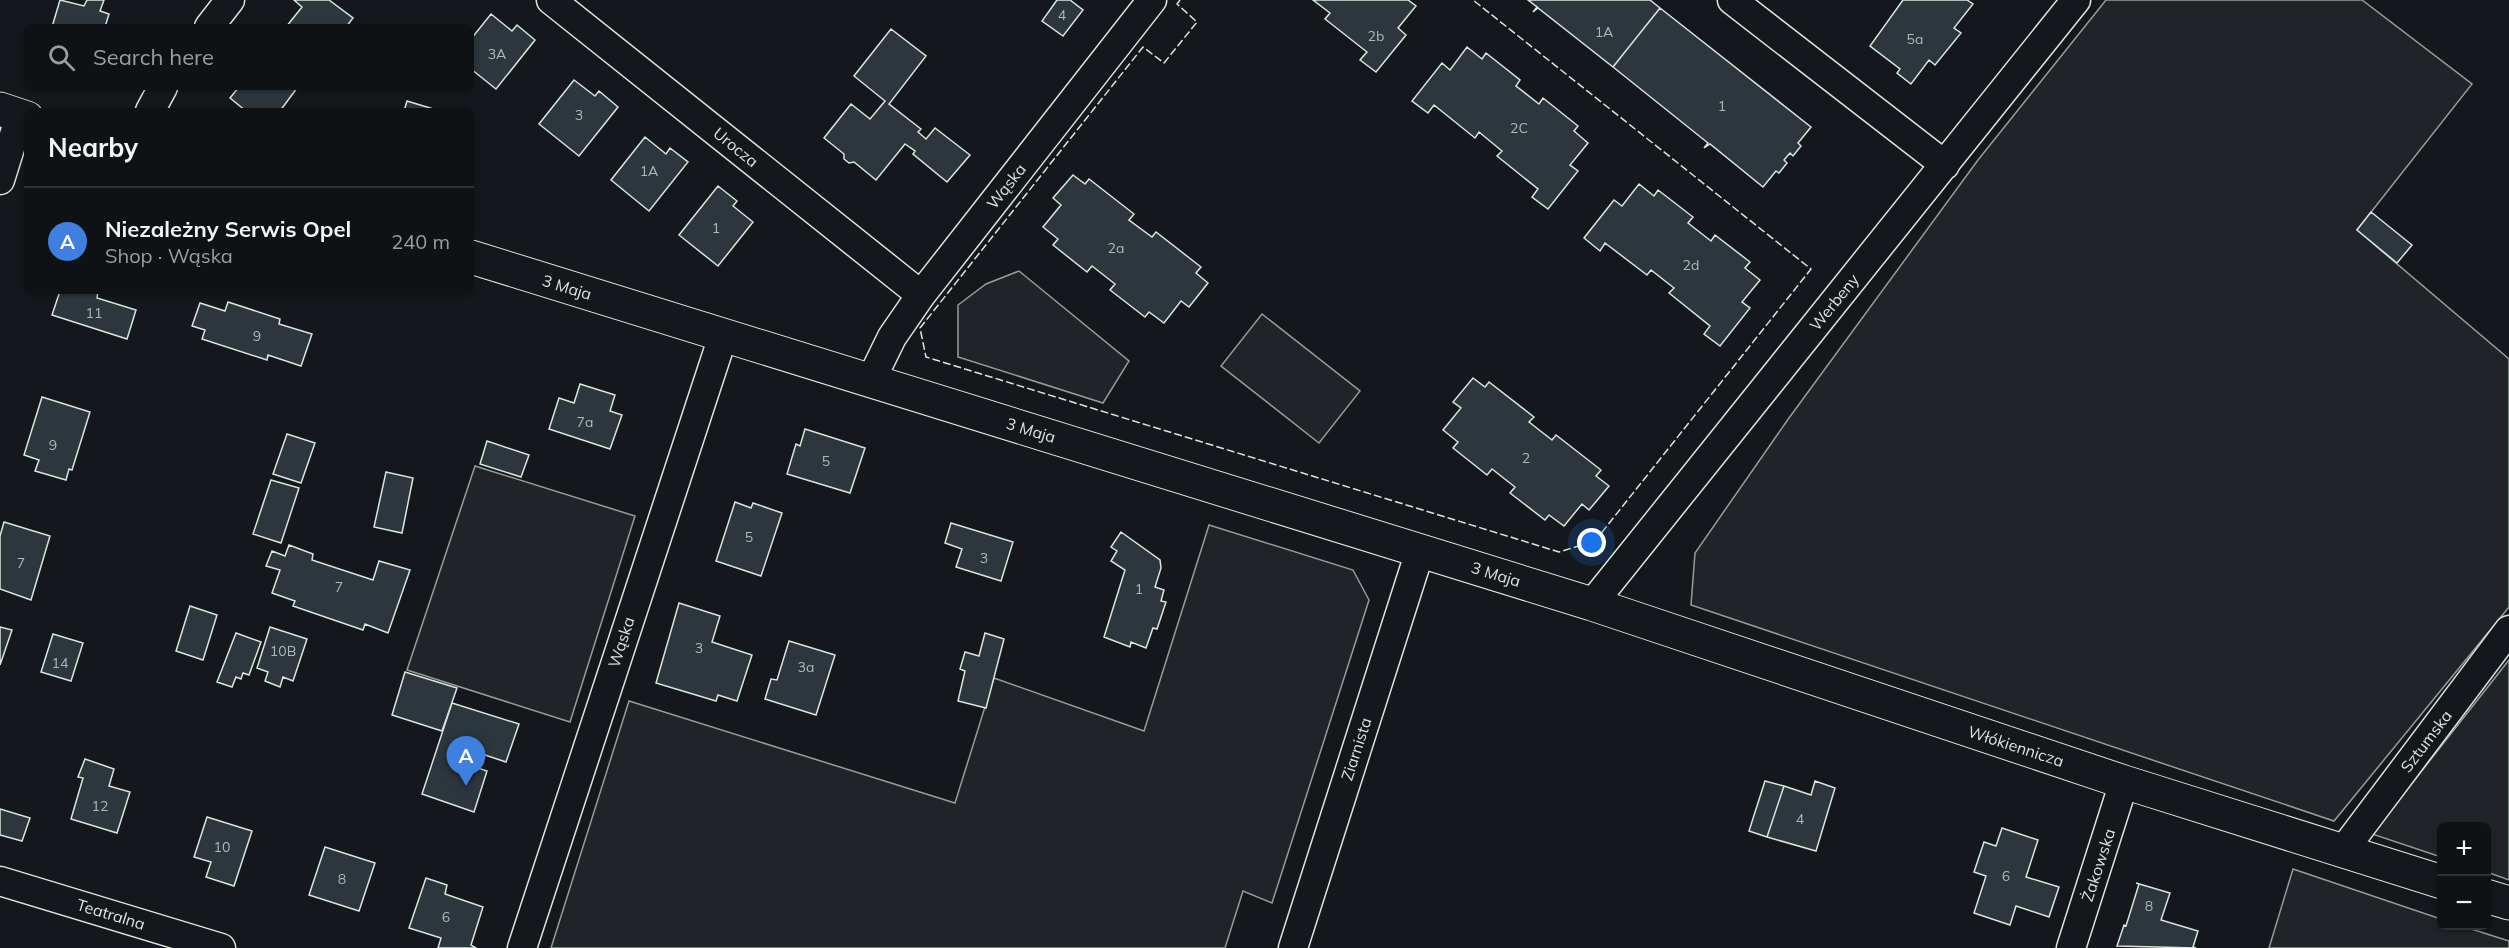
<!DOCTYPE html>
<html lang="en">
<head>
<meta charset="utf-8">
<style>
	:root { --surface:#0f1215; --page:#181b1e; --text:#f1f3f6; --muted:#9b9ea0; --line:#2f3234; --accent:#ea580c }
	body { margin:0; font-family:Mulish,sans-serif; background:var(--page); color:var(--text) }
	.controls { position:absolute; right:18px; bottom:18px; display:grid; overflow:hidden; border-radius:9px; box-shadow:0 2px 4px #0004 }
	.controls button { width:54px; height:54px; display:grid; place-items:center; padding:0; border:0; border-bottom:2px solid var(--line); background:var(--surface); color:var(--text); font:30px sans-serif }
	.you { position:absolute; left:1592px; top:543px; width:21px; height:21px; margin:-15px; border:4px solid #fff; border-radius:50%; background:#1a73e8; box-shadow:0 0 0 9px #1a73e833 }
	.badge { display:grid; place-items:center; width:39px; height:39px; border-radius:50%; background:var(--accent); color:#fff; font-size:20px; font-weight:700 }
	.pin { position:absolute; translate:-50% -50px; filter:drop-shadow(0 2px 3px #0008) }
	.pin::after { content:''; position:absolute; top:32px; width:21px; height:18px; background:inherit; clip-path:polygon(0 0,100% 0,50% 100%) }
	.list { margin:0; padding:0; list-style:none }
	h2 { display:flex; justify-content:space-between; align-items:center; height:78px; margin:0; padding:0 24px; font-size:26px }
	h2 small { font-size:20px; font-weight:400; color:var(--muted) }
	.list li { display:grid; grid-template-columns:39px 1fr auto; gap:18px; align-items:center; box-sizing:border-box; height:108px; padding:0 24px; border-top:2px solid var(--line) }
	.list b { display:block; font-size:22px; white-space:nowrap }
	.list p { margin:0; font-size:20px; white-space:nowrap; color:var(--muted) }
	.list em { font-size:20px; font-style:normal; color:var(--muted) }
	.icon { flex:none; width:33px; height:33px; fill:none; stroke:currentColor; stroke-width:2; stroke-linecap:round; stroke-linejoin:round }
	.map { position:relative; flex:none; width:2509px; height:948px; overflow:hidden }
	.search { position:absolute; background:var(--surface); box-shadow:0 2px 4px #0004; left:24px; top:24px; width:450px; height:66px; display:flex; align-items:center; gap:15px; box-sizing:border-box; padding:0 21px; border-radius:9px; color:var(--muted); font-size:22px }
	.panel { position:absolute; background:var(--surface); box-shadow:0 2px 4px #0004; left:24px; top:108px; width:450px; height:186px; border-radius:9px }
	.map>svg:first-child { display:block }
	.green { fill:#202428; stroke:#939e99; stroke-width:1.5 }
	.building { fill:#2c363c; stroke:#d8e6dc; stroke-width:1.5 }
	.lines { fill:none; stroke-linecap:round; stroke-linejoin:round }
	.minor-casing { stroke:#d8e6dc; stroke-width:31 }
	.tertiary-casing { stroke:#d8e6dc; stroke-width:35 }
	.minor { stroke:#14181c; stroke-width:28 }
	.tertiary { stroke:#14181c; stroke-width:33 }
	.fence { stroke:#d8e6dc; stroke-width:1.5; stroke-dasharray:8 3; stroke-linecap:butt }
	.labels { text-anchor:middle; stroke-width:4.5; stroke-linejoin:round; paint-order:stroke }
	.number-label { font-size:14px; fill:#adbab4 }
	.street-label { font-size:16px; fill:#d8e6dc; stroke:#14181c }
</style>
</head>
<body>
<div class="map">
<svg width="2509" height="948" viewBox="0 0 2509 948">
	<rect width="100%" height="100%" fill="#14181c"/>
	<path class="green" d="M 2106,0 L 2362,0 L 2472,84 L 2357,230 L 2509,359 L 2509,607 L 2334,821 L 1691,605 L 1695,553 L 1789,418 L 1978,160 Z
		M 1019,271 L 1129,361 L 1103,403 L 958,357 L 958,305 L 986,284 Z
		M 1262,314 L 1360,391 L 1319,443 L 1221,366 Z
		M 475,466 L 635,516 L 570,722 L 407,670 Z
		M 1209,525 L 1353,570 L 1369,600 L 1272,903 L 1243,891 L 1225,948 L 551,948 L 629,701 L 955,803 L 994,678 L 1144,731 Z
		M 2509,660 L 2509,880 L 2487,872 L 2486,826 L 2442,826 L 2441,857 L 2372,834 Z
		M 2293,869 L 2441,919 L 2442,926 L 2462,926 L 2509,941 L 2509,948 L 2269,948 Z"/>
	<path class="building" d="M 60,0 L 84,6 L 87,0 L 104,0 L 100,11 L 109,14 L 105,27 L 52,27 Z
		M 294,0 L 329,0 L 353,18 L 346,27 L 286,27 L 302,7 Z
		M 1057,0 L 1070,0 L 1083,10 L 1063,36 L 1042,21 Z
		M 1313,0 L 1408,0 L 1416,6 L 1398,28 L 1406,35 L 1376,72 L 1360,60 L 1367,52 L 1325,19 L 1330,13 Z
		M 1528,0 L 1650,0 L 1660,8 L 1613,67 L 1538,8 L 1533,12 L 1537,7 Z
		M 1903,0 L 1967,0 L 1973,4 L 1954,28 L 1961,33 L 1935,65 L 1929,60 L 1911,84 L 1897,73 L 1900,69 L 1870,46 Z
		M 1660,8 L 1811,127 L 1798,143 L 1801,146 L 1793,156 L 1790,153 L 1784,160 L 1787,163 L 1779,173 L 1776,171 L 1763,187 L 1710,144 L 1704,148 L 1708,143 L 1613,67 Z
		M 491,14 L 512,31 L 517,25 L 535,40 L 496,89 L 471,69 L 471,39 Z
		M 891,29 L 926,56 L 889,104 L 921,129 L 918,132 L 926,139 L 935,128 L 970,155 L 947,182 L 913,154 L 915,151 L 905,144 L 876,180 L 854,162 L 849,163 L 844,159 L 844,154 L 824,138 L 851,104 L 870,119 L 885,101 L 854,76 Z
		M 1467,47 L 1482,59 L 1486,53 L 1520,80 L 1516,86 L 1539,104 L 1543,98 L 1578,126 L 1574,131 L 1588,143 L 1570,165 L 1578,171 L 1548,209 L 1532,197 L 1538,189 L 1497,156 L 1502,151 L 1479,132 L 1475,138 L 1434,105 L 1428,113 L 1412,101 L 1442,63 L 1450,70 Z
		M 574,80 L 595,96 L 599,91 L 618,107 L 579,156 L 539,124 Z
		M 239,87 L 296,87 L 297,88 L 280,111 L 246,111 L 230,98 Z
		M 407,101 L 440,111 L 404,111 Z
		M 645,137 L 666,154 L 670,148 L 688,162 L 649,211 L 611,180 Z
		M 1073,175 L 1085,184 L 1089,179 L 1134,214 L 1129,220 L 1152,237 L 1156,232 L 1201,267 L 1196,273 L 1208,283 L 1189,307 L 1181,301 L 1164,323 L 1149,312 L 1145,317 L 1110,290 L 1115,284 L 1092,266 L 1087,272 L 1053,245 L 1058,239 L 1043,227 L 1061,205 L 1053,198 Z
		M 1639,184 L 1654,196 L 1658,190 L 1693,217 L 1688,223 L 1711,241 L 1715,235 L 1750,262 L 1745,268 L 1760,280 L 1742,302 L 1750,308 L 1720,346 L 1704,334 L 1710,326 L 1669,293 L 1674,288 L 1651,270 L 1647,275 L 1605,243 L 1600,251 L 1584,238 L 1614,200 L 1622,206 Z
		M 718,186 L 737,201 L 733,206 L 753,222 L 718,266 L 679,235 Z
		M 2371,212 L 2412,245 L 2397,263 L 2357,230 Z
		M 60,291 L 98,291 L 97,298 L 136,310 L 127,339 L 52,315 Z
		M 228,302 L 280,319 L 279,324 L 312,334 L 301,366 L 268,355 L 267,360 L 202,339 L 205,330 L 192,326 L 200,303 L 225,311 Z
		M 1473,378 L 1485,387 L 1489,382 L 1534,417 L 1529,422 L 1552,440 L 1556,435 L 1601,470 L 1596,476 L 1609,486 L 1589,510 L 1582,504 L 1564,526 L 1549,515 L 1545,520 L 1510,493 L 1515,487 L 1492,469 L 1487,475 L 1453,448 L 1458,442 L 1443,430 L 1461,408 L 1453,402 Z
		M 580,384 L 615,395 L 610,411 L 622,415 L 610,449 L 549,429 L 559,398 L 574,403 Z
		M 42,397 L 90,412 L 72,470 L 69,469 L 66,480 L 35,471 L 39,460 L 24,455 Z
		M 805,429 L 865,448 L 850,493 L 787,474 L 796,444 L 800,446 Z
		M 287,434 L 315,443 L 301,483 L 273,474 Z
		M 487,441 L 529,455 L 521,477 L 480,464 Z
		M 386,472 L 413,478 L 402,533 L 374,527 Z
		M 271,480 L 299,488 L 281,543 L 253,534 Z
		M 735,502 L 751,508 L 753,503 L 782,513 L 761,576 L 716,561 Z
		M 4,522 L 50,536 L 31,600 L 0,589 L 0,536 Z
		M 951,523 L 1013,542 L 1001,581 L 956,567 L 962,549 L 945,543 Z
		M 1121,532 L 1160,560 L 1161,568 L 1155,587 L 1164,590 L 1161,601 L 1166,602 L 1157,629 L 1153,628 L 1146,648 L 1131,642 L 1130,647 L 1104,637 L 1125,570 L 1111,561 L 1117,551 L 1111,547 Z
		M 289,545 L 313,554 L 312,560 L 373,580 L 379,561 L 410,570 L 388,633 L 365,624 L 363,630 L 293,606 L 295,601 L 272,593 L 280,570 L 266,566 L 272,551 L 285,556 Z
		M 679,603 L 720,616 L 712,642 L 752,655 L 737,701 L 718,695 L 716,701 L 656,683 Z
		M 190,606 L 217,615 L 203,660 L 176,651 Z
		M 0,627 L 12,630 L 0,665 Z
		M 270,627 L 307,639 L 293,681 L 283,677 L 280,687 L 265,681 L 268,672 L 257,668 Z
		M 236,633 L 261,642 L 249,675 L 243,673 L 241,679 L 236,677 L 232,687 L 217,682 Z
		M 985,633 L 1004,639 L 986,708 L 958,701 L 965,671 L 960,669 L 965,652 L 979,656 Z
		M 53,634 L 83,643 L 71,681 L 41,672 Z
		M 789,641 L 835,655 L 816,715 L 765,699 L 771,679 L 777,680 Z
		M 405,672 L 457,688 L 442,731 L 392,715 Z
		M 452,703 L 519,724 L 506,762 L 476,752 L 472,766 L 487,771 L 474,812 L 422,794 Z
		M 85,759 L 114,769 L 109,786 L 130,792 L 117,833 L 71,819 L 83,778 L 78,777 Z
		M 1765,781 L 1784,786 L 1767,837 L 1749,831 Z
		M 1815,781 L 1835,788 L 1816,851 L 1767,837 L 1784,786 L 1811,795 Z
		M 0,809 L 30,818 L 22,841 L 0,835 Z
		M 207,817 L 252,831 L 234,886 L 206,877 L 211,862 L 194,857 Z
		M 2002,828 L 2038,840 L 2026,877 L 2059,887 L 2049,917 L 2016,906 L 2010,925 L 1974,913 L 1986,876 L 1974,872 L 1984,842 L 1996,846 Z
		M 325,847 L 375,863 L 359,911 L 309,895 Z
		M 426,878 L 447,885 L 445,894 L 483,907 L 471,945 L 476,948 L 438,948 L 441,938 L 409,928 Z
		M 2136,883 L 2170,893 L 2161,920 L 2198,931 L 2193,947 L 2196,948 L 2117,946 L 2124,925 L 2126,926 L 2139,884 Z"/>
	<g class="lines">
		<g class="minor-casing">
			<path id="minor" d="M 551,0 L 921,295
				M 1732,0 L 1945,165
				M 209,27 L 230,0
				M 150,111 L 163,87
				M 0,180 L 20,116
				M 871,380 L 892,337 L 921,295 L 1152,0
				M 1592,604 L 2076,0
				M 2342,852 L 2509,630
				M 0,881 L 221,948
				M 522,948 L 723,336
				M 1293,948 L 1420,551
				M 2071,948 L 2124,782"/>
		</g>
		<g class="tertiary-casing">
			<path id="tertiary" d="M 0,109 L 27,118
				M 471,257 L 1592,604 L 2124,782 L 2442,882
				M 2486,896 L 2509,903"/>
		</g>
		<use href="#minor" class="minor"/>
		<use href="#tertiary" class="tertiary"/>
		<path class="fence" d="M 1180,0 L 1177,4 L 1197,22 L 1164,63 L 1143,47 L 920,328 L 926,357 L 1559,552 L 1595,541 L 1811,269 L 1473,0"/>
	</g>
	<g class="labels">
		<g class="number-label">
			<text x="1062" y="20">4</text>
			<text x="1604" y="37">1A</text>
			<text x="1376" y="41">2b</text>
			<text x="1915" y="44">5a</text>
			<text x="497" y="59">3A</text>
			<text x="1722" y="111">1</text>
			<text x="579" y="120">3</text>
			<text x="1519" y="133">2C</text>
			<text x="649" y="176">1A</text>
			<text x="716" y="233">1</text>
			<text x="1116" y="253">2a</text>
			<text x="1691" y="270">2d</text>
			<text x="94" y="318">11</text>
			<text x="257" y="341">9</text>
			<text x="585" y="427">7a</text>
			<text x="53" y="450">9</text>
			<text x="1526" y="463">2</text>
			<text x="826" y="466">5</text>
			<text x="749" y="542">5</text>
			<text x="984" y="563">3</text>
			<text x="21" y="568">7</text>
			<text x="339" y="592">7</text>
			<text x="1139" y="594">1</text>
			<text x="699" y="653">3</text>
			<text x="283" y="656">10B</text>
			<text x="60" y="668">14</text>
			<text x="806" y="672">3a</text>
			<text x="100" y="811">12</text>
			<text x="1800" y="824">4</text>
			<text x="222" y="852">10</text>
			<text x="2006" y="881">6</text>
			<text x="342" y="884">8</text>
			<text x="2149" y="911">8</text>
			<text x="446" y="922">6</text>
		</g>
		<g class="street-label">
			<text transform="translate(736 147) rotate(39)" y="6">Urocza</text>
			<text transform="translate(1006 186) rotate(-52)" y="6">Wąska</text>
			<text transform="translate(567 287) rotate(17)" y="6">3 Maja</text>
			<text transform="translate(1834 302) rotate(-51)" y="6">Werbeny</text>
			<text transform="translate(1031 430) rotate(17)" y="6">3 Maja</text>
			<text transform="translate(1496 574) rotate(17)" y="6">3 Maja</text>
			<text transform="translate(621 642) rotate(-72)" y="6">Wąska</text>
			<text transform="translate(2426 741) rotate(-53)" y="6">Sztumska</text>
			<text transform="translate(2016 746) rotate(18)" y="6">Włókiennicza</text>
			<text transform="translate(1356 749) rotate(-72)" y="6">Ziarnista</text>
			<text transform="translate(2098 865) rotate(-72)" y="6">Żakowska</text>
			<text transform="translate(111 914) rotate(17)" y="6">Teatralna</text>
		</g>
	</g>
</svg>
<div class="controls">
<button>+</button>
<button>−</button>
</div>
<div class="you"></div>
<div class="pin badge" style="left:466px;top:786px;background:#3f7fe0">A</div>
<div class="search"><svg class="icon" aria-label="search" viewBox="0 0 24 24"><circle cx="10" cy="10" r="6"/><path d="M15 15l6 6"/></svg>Search here</div>
<section class="panel">
<h2>Nearby<small></small></h2>
<ul class="list">
<li><span class="badge" style="background:#3f7fe0">A</span><div><b>Niezależny Serwis Opel</b><p>Shop · Wąska</p></div><em>240 m</em></li>
</ul>
</section>
</div>
</body>
</html>
